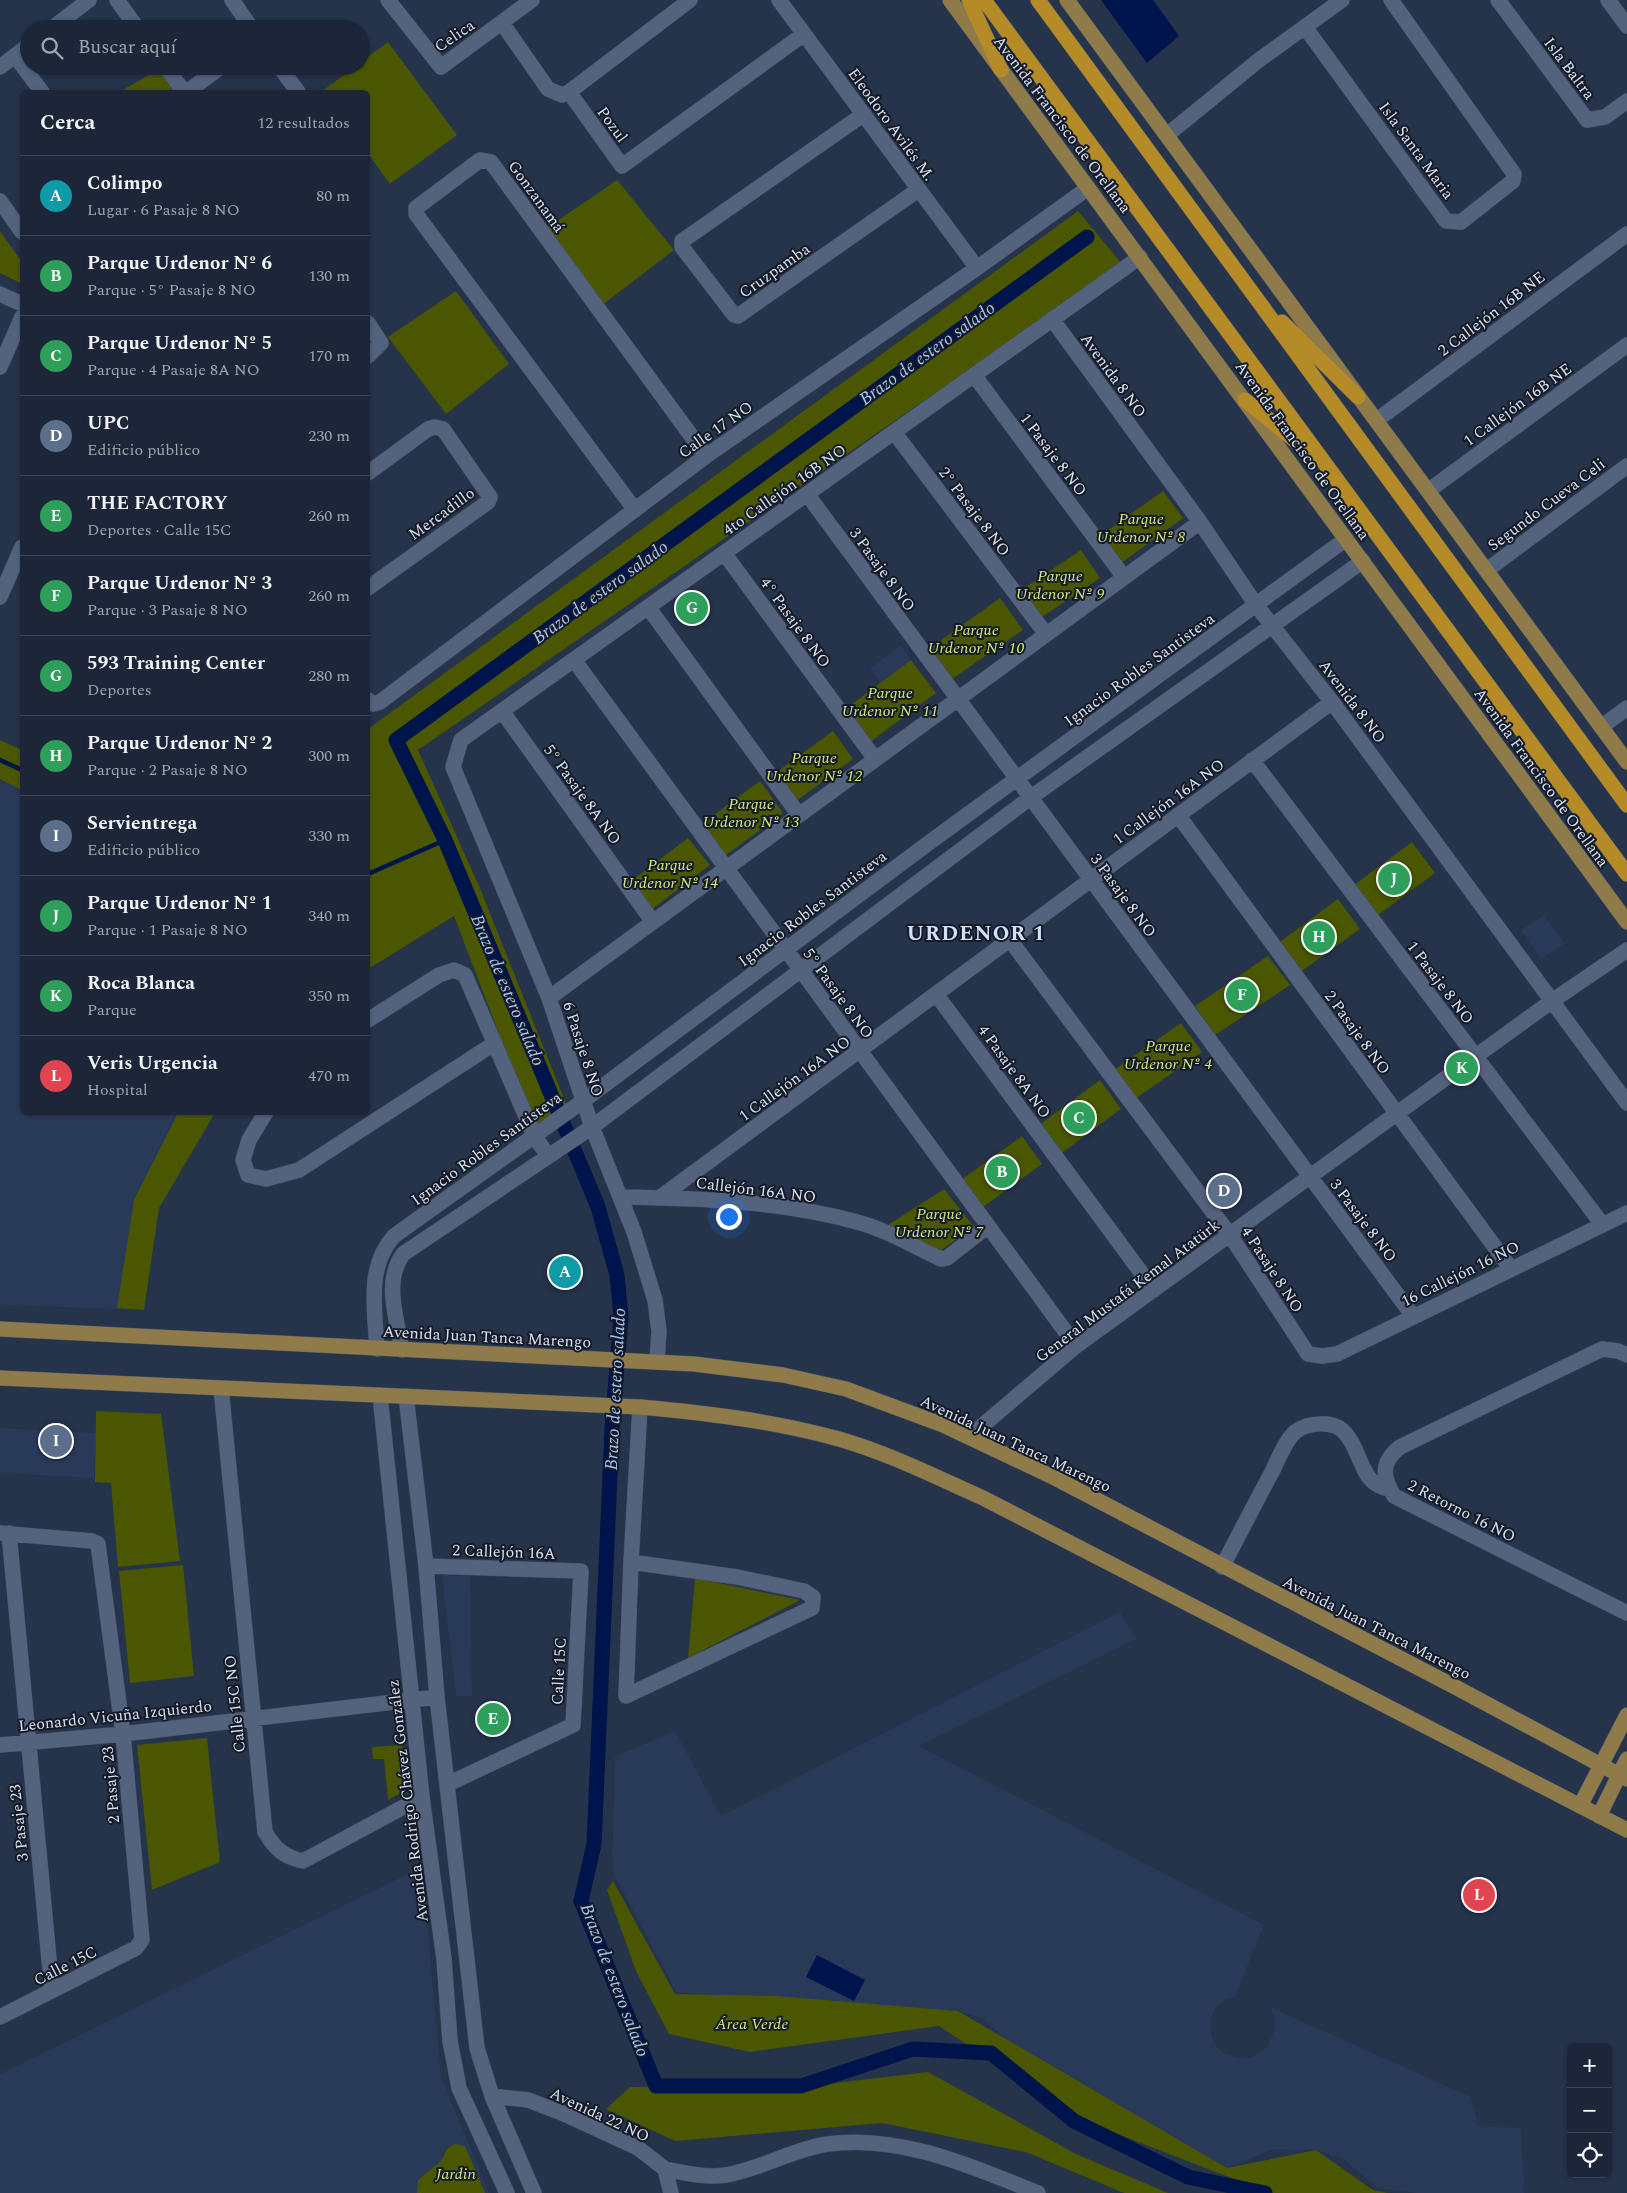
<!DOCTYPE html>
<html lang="es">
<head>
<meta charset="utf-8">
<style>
	:root { --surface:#1c2638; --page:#252e40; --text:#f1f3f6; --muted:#a0a5ae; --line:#3a4353; --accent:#0bcafa }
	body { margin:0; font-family:Spectral,serif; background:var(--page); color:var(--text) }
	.controls { position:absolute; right:15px; bottom:15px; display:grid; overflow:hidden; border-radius:8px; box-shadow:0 1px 4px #0004 }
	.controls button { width:45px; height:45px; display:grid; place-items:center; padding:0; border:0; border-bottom:1px solid var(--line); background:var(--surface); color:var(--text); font:25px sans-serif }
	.you { position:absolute; left:728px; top:1216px; width:18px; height:18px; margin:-12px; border:4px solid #fff; border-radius:50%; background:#1a73e8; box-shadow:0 0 0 8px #1a73e833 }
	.badge { display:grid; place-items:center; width:32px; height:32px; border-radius:50%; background:var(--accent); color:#fff; font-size:16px; font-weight:700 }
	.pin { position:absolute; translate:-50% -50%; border:2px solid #fff; box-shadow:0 1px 5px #0006 }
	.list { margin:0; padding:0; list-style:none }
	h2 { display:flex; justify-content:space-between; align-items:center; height:65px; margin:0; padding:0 20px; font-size:21px }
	h2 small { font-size:16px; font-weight:400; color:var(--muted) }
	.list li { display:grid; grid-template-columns:32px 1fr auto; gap:15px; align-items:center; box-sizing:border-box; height:80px; padding:0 20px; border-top:1px solid var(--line) }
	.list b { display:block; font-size:19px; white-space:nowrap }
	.list p { margin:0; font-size:16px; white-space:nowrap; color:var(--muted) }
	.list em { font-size:16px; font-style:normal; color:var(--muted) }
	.icon { flex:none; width:28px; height:28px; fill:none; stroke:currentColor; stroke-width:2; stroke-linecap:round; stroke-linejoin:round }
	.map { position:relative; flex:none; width:1627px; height:2193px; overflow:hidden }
	.search { position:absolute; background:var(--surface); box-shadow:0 1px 4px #0004; left:20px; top:20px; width:350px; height:55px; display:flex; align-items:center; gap:12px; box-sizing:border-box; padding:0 18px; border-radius:28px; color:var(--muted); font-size:19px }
	.panel { position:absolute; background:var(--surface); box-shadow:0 1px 4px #0004; left:20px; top:90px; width:350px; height:1025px; border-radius:8px }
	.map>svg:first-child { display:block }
	.built { fill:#293958 }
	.green { fill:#4a5700 }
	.water { fill:#00144c }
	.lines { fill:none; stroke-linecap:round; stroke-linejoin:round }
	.stream { stroke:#00144c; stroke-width:4.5 }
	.canal { stroke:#00144c; stroke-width:15 }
	.minor-casing { stroke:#434e63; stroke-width:16 }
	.major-casing { stroke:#434e63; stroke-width:16 }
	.highway-casing { stroke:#434e63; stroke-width:16 }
	.minor { stroke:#53627d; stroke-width:15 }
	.major { stroke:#8e7b49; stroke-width:15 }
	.highway { stroke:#b58b27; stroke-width:15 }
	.labels { text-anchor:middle; stroke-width:4; stroke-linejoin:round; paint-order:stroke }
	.street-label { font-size:16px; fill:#d8e2f2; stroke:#141a26 }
	.park-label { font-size:16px; font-style:italic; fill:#d3ea7c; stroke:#141a26 }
	.water-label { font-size:18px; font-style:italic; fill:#a7c6fc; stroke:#141a26 }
	.district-label { font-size:21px; font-weight:bold; letter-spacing:1px; fill:#d2e1fb; stroke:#141a26 }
</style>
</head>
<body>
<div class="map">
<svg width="1627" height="2193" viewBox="0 0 1627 2193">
	<rect width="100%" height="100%" fill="#25334b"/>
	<path class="built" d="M 901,645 L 911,660 L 881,683 L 870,668 Z
		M 0,768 L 22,778 L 22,1112 L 188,1113 L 154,1199 L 142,1310 L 0,1305 Z
		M 1544,915 L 1565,943 L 1541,959 L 1521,930 Z
		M 0,1428 L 96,1433 L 94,1478 L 0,1473 Z
		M 442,1575 L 470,1576 L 472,1696 L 456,1696 Z
		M 1120,1612 L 1136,1639 L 919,1746 L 1264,1925 L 1235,1997 L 1227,1999 L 1217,2006 L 1212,2015 L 1211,2034 L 1215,2045 L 1222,2052 L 1241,2059 L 1251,2057 L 1261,2052 L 1267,2047 L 1274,2031 L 1275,2017 L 1270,2007 L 1471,2097 L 1478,2126 L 1521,2128 L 1524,2193 L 1416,2193 L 1378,2188 L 1343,2159 L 1316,2150 L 1273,2149 L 1227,2168 L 1005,2039 L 983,2019 L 958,2011 L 676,1992 L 612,1870 L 615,1756 L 675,1731 L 721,1816 Z
		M 422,1867 L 441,2077 L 489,2193 L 0,2193 L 0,2074 Z"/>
	<path class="green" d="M 388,42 L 457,135 L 390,184 L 368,154 L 368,92 L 321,92 L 356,66 L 361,66 L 361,62 Z
		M 158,70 L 176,92 L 119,92 Z
		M 617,180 L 674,250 L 601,306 L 544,230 Z
		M 1078,211 L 1122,264 L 418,750 L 479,886 L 567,1106 L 534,1126 L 454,916 L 368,969 L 368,729 Z
		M 0,231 L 22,262 L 22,284 L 0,273 Z
		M 456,291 L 509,364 L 446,414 L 388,337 Z
		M 1163,491 L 1183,518 L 1120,564 L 1100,536 Z
		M 1081,550 L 1100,578 L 1039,619 L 1020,591 Z
		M 1000,598 L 1023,630 L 952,679 L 930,648 Z
		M 911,660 L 936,693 L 869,743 L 844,710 Z
		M 833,731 L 853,759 L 795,802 L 774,774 Z
		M 0,740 L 22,750 L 22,790 L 0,779 Z
		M 760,781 L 783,813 L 722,858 L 699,826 Z
		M 688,838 L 710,865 L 651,910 L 630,882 Z
		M 1412,842 L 1435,873 L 1377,916 L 1354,885 Z
		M 1338,899 L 1360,929 L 1299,973 L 1277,944 Z
		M 1268,956 L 1290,985 L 1215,1035 L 1195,1006 Z
		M 1181,1023 L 1202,1052 L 1135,1099 L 1114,1070 Z
		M 1100,1080 L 1121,1109 L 1059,1155 L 1038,1126 Z
		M 178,1113 L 215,1113 L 159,1208 L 144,1310 L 117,1308 L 134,1200 Z
		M 1022,1136 L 1042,1164 L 982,1208 L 961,1180 Z
		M 944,1189 L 974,1227 L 940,1251 L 907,1233 L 885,1227 Z
		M 96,1411 L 161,1414 L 180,1561 L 118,1567 L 111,1483 L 95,1482 Z
		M 183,1565 L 194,1676 L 130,1683 L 119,1571 Z
		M 695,1578 L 800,1600 L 688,1658 Z
		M 207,1738 L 220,1862 L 152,1890 L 137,1745 Z
		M 402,1745 L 408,1789 L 388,1800 L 384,1759 L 373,1759 L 372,1747 Z
		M 613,1881 L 675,1994 L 776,1996 L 958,2011 L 1227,2168 L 1316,2150 L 1373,2190 L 1388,2193 L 1270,2193 L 1079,2119 L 939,2026 L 750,2052 L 669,2034 L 636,1971 L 607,1890 Z
		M 928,2072 L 1076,2154 L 1168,2193 L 1124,2193 L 1026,2152 L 882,2123 L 675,2141 L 606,2109 L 630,2087 L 801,2087 Z
		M 454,2144 L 465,2146 L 485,2193 L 417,2193 L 418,2180 L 441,2161 L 447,2149 Z"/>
	<path class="water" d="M 1101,0 L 1153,0 L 1179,36 L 1147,63 Z
		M 817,1955 L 865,1980 L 854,2001 L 806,1977 Z"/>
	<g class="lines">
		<path class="stream" d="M 0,760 L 22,770
			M 368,874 L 445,840"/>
		<path class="canal" d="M 1087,237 L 396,740 L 445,840 L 598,1207 L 617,1275 L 621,1317 L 612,1429 L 594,1844 L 581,1901 L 656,2086 L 801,2086 L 913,2049 L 991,2053 L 1074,2121 L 1188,2177 L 1265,2193"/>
		<g class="minor-casing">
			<path id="minor" d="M 117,0 L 138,29
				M 232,0 L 252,29
				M 388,0 L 441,67 L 532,0
				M 779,0 L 977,268
				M 1498,0 L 1587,120 L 1605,117 L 1627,101
				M 1608,0 L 1627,26
				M 502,23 L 548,89 L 562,95 L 569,92 L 690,0
				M 1305,27 L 1446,221 L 1461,222 L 1513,181 L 1514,174 L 1391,0
				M 51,29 L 89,0
				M 15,56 L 42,92
				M 165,66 L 184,92
				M 279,66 L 298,92
				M 0,67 L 29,45
				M 187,92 L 222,66
				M 569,92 L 622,166 L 804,34
				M 864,114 L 682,241 L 682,247 L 734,315 L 738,316 L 918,190
				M 1167,135 L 1259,60 L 1342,0
				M 0,201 L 22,232
				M 0,294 L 22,304
				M 1052,319 L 1200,522 L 1256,605 L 1332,702 L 1627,1103
				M 368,323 L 381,343 L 368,356
				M 0,367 L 22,317
				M 974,375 L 1124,577
				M 1377,420 L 1627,234
				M 894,432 L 1046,634
				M 368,473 L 428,429 L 435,427 L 443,429 L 490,497 L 488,502 L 368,588
				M 1428,491 L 1627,345
				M 807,494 L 1413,1316
				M 635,510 L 416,214 L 416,208 L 480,160 L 491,162 L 706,456
				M 724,553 L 875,759
				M 1487,570 L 1627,466
				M 0,597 L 22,547
				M 648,607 L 799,815
				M 574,660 L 1076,1346
				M 368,700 L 373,704 L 380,702 L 706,456 L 977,268 L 1088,188
				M 502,711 L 653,922
				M 1601,727 L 1627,708
				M 1252,760 L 1602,1224
				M 1178,815 L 1511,1269
				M 1010,940 L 1230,1235 L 1308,1354 L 1322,1356 L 1337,1354 L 1627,1213
				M 936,994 L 1154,1290
				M 549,998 L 1200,522
				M 368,1020 L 439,975 L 454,970 L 465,975 L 534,1135 L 548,1156
				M 266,1112 L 249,1140 L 243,1160 L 248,1175 L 266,1179 L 299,1170 L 495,1043
				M 662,1196 L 1332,702
				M 620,1197 C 699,1198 780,1201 857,1222 C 885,1229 915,1247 941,1259 L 947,1258 L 988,1226
				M 377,1349 C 375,1310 366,1267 394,1236 L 583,1101 L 934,839 L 1346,539
				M 402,1350 C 397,1318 383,1282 403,1254 L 592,1127 L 1030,798 L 1363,561
				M 1627,1355 L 1618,1351 L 1602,1349 L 1400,1447 C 1381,1462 1382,1476 1394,1496 L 1627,1613
				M 657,1362 L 659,1331 L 655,1300 L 634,1232 L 592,1127 L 549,998 L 453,767 L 461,740 L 1140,257
				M 221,1388 L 265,1832 C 275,1849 284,1857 303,1861 L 422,1797
				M 380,1395 L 422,1797 L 444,1959 L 450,2041 L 459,2088 L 507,2193
				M 406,1396 L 426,1566 L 437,1697 L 477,2048 L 492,2096 L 534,2193
				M 969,1437 L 1076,1346 L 1552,1001 L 1627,950
				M 0,1533 L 92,1541 L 98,1544 L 123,1734 L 142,1940 L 136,1948 L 0,2017
				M 9,1533 L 52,1991
				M 631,1562 L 737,1577 L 804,1591 L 813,1597 L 812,1608 L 626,1696 L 631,1562 L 640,1407
				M 426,1566 L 581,1571 L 573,1725 L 448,1784
				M 1222,1567 C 1239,1535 1255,1503 1272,1472 C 1278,1460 1285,1441 1295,1432 C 1308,1422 1334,1420 1345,1433 C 1363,1452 1359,1485 1390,1489
				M 0,1745 L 123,1734 L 437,1697
				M 492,2096 L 528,2100 L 562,2113 L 638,2148 L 665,2169 L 671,2193
				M 665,2169 C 685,2173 706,2178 726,2175 C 761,2169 793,2149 828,2144 C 900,2134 973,2167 1038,2193"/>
		</g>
		<g class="major-casing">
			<path id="major" d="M 950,0 L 1627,922
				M 1067,0 L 1627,762
				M 0,1329 L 694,1364 L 783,1375 L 846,1389 L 943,1425 L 1053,1477 L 1459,1689 L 1627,1779
				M 0,1378 L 640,1407 C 707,1413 774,1421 839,1439 C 888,1453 936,1477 983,1498 L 1627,1830
				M 1580,1806 L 1627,1715
				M 1599,1816 L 1627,1759"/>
		</g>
		<g class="highway-casing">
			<path id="highway" d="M 969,0 L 1001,70
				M 984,0 L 1627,874
				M 1038,0 L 1627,805
				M 1282,322 L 1358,397
				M 1245,400 L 1314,456"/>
		</g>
		<use href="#minor" class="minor"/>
		<use href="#major" class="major"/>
		<use href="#highway" class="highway"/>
	</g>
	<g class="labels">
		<g class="street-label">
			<text transform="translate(454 35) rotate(-34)" y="6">Celica</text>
			<text transform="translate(1570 68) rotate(53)" y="6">Isla Baltra</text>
			<text transform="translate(613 124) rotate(54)" y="6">Pozul</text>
			<text transform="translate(892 124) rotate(54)" y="6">Eleodoro Avilés M.</text>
			<text transform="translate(1063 124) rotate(53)" y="6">Avenida Francisco de Orellana</text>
			<text transform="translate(1417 150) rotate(54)" y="6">Isla Santa Maria</text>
			<text transform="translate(537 196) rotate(54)" y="6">Gonzanamá</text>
			<text transform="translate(774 270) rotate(-35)" y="6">Cruzpamba</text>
			<text transform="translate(1491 313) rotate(-37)" y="6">2 Callejón 16B NE</text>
			<text transform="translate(1114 375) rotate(54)" y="6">Avenida 8 NO</text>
			<text transform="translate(1517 404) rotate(-36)" y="6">1 Callejón 16B NE</text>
			<text transform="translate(715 429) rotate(-35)" y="6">Calle 17 NO</text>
			<text transform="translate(1303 450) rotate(54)" y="6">Avenida Francisco de Orellana</text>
			<text transform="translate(1054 454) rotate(53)" y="6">1 Pasaje 8 NO</text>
			<text transform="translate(784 489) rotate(-35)" y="6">4to Callejón 16B NO</text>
			<text transform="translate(1546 504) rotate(-37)" y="6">Segundo Cueva Celi</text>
			<text transform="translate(975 511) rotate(53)" y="6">2° Pasaje 8 NO</text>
			<text transform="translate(441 513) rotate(-36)" y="6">Mercadillo</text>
			<text transform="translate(883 569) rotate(54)" y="6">3 Pasaje 8 NO</text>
			<text transform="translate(796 622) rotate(54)" y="6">4° Pasaje 8 NO</text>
			<text transform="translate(1139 669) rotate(-36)" y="6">Ignacio Robles Santisteva</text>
			<text transform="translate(1353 701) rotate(53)" y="6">Avenida 8 NO</text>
			<text transform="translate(1542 777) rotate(54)" y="6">Avenida Francisco de Orellana</text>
			<text transform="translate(583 794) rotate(54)" y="6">5° Pasaje 8A NO</text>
			<text transform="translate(1168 801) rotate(-36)" y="6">1 Callejón 16A NO</text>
			<text transform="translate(1124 895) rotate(54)" y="6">3 Pasaje 8 NO</text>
			<text transform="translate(812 908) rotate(-37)" y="6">Ignacio Robles Santisteva</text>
			<text transform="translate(1441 982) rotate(53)" y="6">1 Pasaje 8 NO</text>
			<text transform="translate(839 993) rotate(54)" y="6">5° Pasaje 8 NO</text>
			<text transform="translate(1358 1032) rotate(54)" y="6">2 Pasaje 8 NO</text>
			<text transform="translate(584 1049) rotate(72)" y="6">6 Pasaje 8 NO</text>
			<text transform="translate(1015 1071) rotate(54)" y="6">4 Pasaje 8A NO</text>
			<text transform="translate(794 1078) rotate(-36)" y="6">1 Callejón 16A NO</text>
			<text transform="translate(486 1148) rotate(-36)" y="6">Ignacio Robles Santisteva</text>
			<text transform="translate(756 1189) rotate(7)" y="6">Callejón 16A NO</text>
			<text transform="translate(1364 1220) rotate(53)" y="6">3 Pasaje 8 NO</text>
			<text transform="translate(1273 1269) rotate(57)" y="6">4 Pasaje 8 NO</text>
			<text transform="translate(1460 1273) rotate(-26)" y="6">16 Callejón 16 NO</text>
			<text transform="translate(1127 1290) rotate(-37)" y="6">General Mustafá Kemal Atatürk</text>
			<text transform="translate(487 1336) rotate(3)" y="6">Avenida Juan Tanca Marengo</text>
			<text transform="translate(1016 1443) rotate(25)" y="6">Avenida Juan Tanca Marengo</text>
			<text transform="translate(1462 1510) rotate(27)" y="6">2 Retorno 16 NO</text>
			<text transform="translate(504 1551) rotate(2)" y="6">2 Callejón 16A</text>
			<text transform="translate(1377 1627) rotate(27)" y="6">Avenida Juan Tanca Marengo</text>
			<text transform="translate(558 1671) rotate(-87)" y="6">Calle 15C</text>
			<text transform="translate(234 1704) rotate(-96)" y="6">Calle 15C NO</text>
			<text transform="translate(115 1715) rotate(-6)" y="6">Leonardo Vicuña Izquierdo</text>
			<text transform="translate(110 1785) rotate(-95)" y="6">2 Pasaje 23</text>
			<text transform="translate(407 1801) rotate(-97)" y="6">Avenida Rodrigo Chávez González</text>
			<text transform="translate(18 1823) rotate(-96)" y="6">3 Pasaje 23</text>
			<text transform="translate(65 1965) rotate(-27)" y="6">Calle 15C</text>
			<text transform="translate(600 2114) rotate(25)" y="6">Avenida 22 NO</text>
		</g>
		<g class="park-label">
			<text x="1141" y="524">Parque<tspan x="1141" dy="18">Urdenor Nº 8</tspan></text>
			<text x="1060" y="581">Parque<tspan x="1060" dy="18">Urdenor Nº 9</tspan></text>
			<text x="976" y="635">Parque<tspan x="976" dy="18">Urdenor Nº 10</tspan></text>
			<text x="890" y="698">Parque<tspan x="890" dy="18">Urdenor Nº 11</tspan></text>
			<text x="814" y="763">Parque<tspan x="814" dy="18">Urdenor Nº 12</tspan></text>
			<text x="751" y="809">Parque<tspan x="751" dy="18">Urdenor Nº 13</tspan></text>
			<text x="670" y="870">Parque<tspan x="670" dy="18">Urdenor Nº 14</tspan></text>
			<text x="1168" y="1051">Parque<tspan x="1168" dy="18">Urdenor Nº 4</tspan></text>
			<text x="939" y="1219">Parque<tspan x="939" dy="18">Urdenor Nº 7</tspan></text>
			<text x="752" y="2029">Área Verde</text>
			<text x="456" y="2179">Jardin</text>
		</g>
		<g class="water-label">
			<text transform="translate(927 353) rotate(-36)" y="6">Brazo de estero salado</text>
			<text transform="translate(600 592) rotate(-36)" y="6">Brazo de estero salado</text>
			<text transform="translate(508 990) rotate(67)" y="6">Brazo de estero salado</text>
			<text transform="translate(615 1389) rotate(-87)" y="6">Brazo de estero salado</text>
			<text transform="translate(615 1980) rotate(69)" y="6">Brazo de estero salado</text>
		</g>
		<g class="district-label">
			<text x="976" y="940">URDENOR 1</text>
		</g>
	</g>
</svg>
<div class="controls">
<button>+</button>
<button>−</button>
<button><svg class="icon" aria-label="locate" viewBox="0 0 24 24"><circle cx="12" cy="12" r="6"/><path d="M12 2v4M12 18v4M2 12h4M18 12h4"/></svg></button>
</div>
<div class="you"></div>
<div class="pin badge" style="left:565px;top:1272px;background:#0f9aa8">A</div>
<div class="pin badge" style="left:1002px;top:1172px;background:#2e9e5b">B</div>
<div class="pin badge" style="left:1079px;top:1118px;background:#2e9e5b">C</div>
<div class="pin badge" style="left:1224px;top:1191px;background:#5c6f8a">D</div>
<div class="pin badge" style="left:493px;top:1719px;background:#2e9e5b">E</div>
<div class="pin badge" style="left:1242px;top:995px;background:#2e9e5b">F</div>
<div class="pin badge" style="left:692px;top:608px;background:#2e9e5b">G</div>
<div class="pin badge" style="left:1319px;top:937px;background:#2e9e5b">H</div>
<div class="pin badge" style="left:56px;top:1441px;background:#5c6f8a">I</div>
<div class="pin badge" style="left:1394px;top:879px;background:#2e9e5b">J</div>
<div class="pin badge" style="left:1462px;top:1068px;background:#2e9e5b">K</div>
<div class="pin badge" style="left:1479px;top:1895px;background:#e0444e">L</div>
<div class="search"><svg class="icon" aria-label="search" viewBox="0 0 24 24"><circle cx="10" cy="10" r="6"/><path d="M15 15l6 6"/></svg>Buscar aquí</div>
<section class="panel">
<h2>Cerca<small>12 resultados</small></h2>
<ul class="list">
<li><span class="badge" style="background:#0f9aa8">A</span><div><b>Colimpo</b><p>Lugar · 6 Pasaje 8 NO</p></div><em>80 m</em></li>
<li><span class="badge" style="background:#2e9e5b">B</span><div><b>Parque Urdenor Nº 6</b><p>Parque · 5° Pasaje 8 NO</p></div><em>130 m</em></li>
<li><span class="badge" style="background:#2e9e5b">C</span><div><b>Parque Urdenor Nº 5</b><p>Parque · 4 Pasaje 8A NO</p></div><em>170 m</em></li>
<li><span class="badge" style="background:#5c6f8a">D</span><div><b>UPC</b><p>Edificio público</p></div><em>230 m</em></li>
<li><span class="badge" style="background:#2e9e5b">E</span><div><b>THE FACTORY</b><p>Deportes · Calle 15C</p></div><em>260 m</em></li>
<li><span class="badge" style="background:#2e9e5b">F</span><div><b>Parque Urdenor Nº 3</b><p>Parque · 3 Pasaje 8 NO</p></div><em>260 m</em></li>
<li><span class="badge" style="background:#2e9e5b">G</span><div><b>593 Training Center</b><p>Deportes</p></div><em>280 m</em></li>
<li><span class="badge" style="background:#2e9e5b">H</span><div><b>Parque Urdenor Nº 2</b><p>Parque · 2 Pasaje 8 NO</p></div><em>300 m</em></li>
<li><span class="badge" style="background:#5c6f8a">I</span><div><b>Servientrega</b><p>Edificio público</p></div><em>330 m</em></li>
<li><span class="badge" style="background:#2e9e5b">J</span><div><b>Parque Urdenor Nº 1</b><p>Parque · 1 Pasaje 8 NO</p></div><em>340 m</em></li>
<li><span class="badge" style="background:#2e9e5b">K</span><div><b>Roca Blanca</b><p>Parque</p></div><em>350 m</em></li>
<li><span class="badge" style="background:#e0444e">L</span><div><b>Veris Urgencia</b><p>Hospital</p></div><em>470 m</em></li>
</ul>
</section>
</div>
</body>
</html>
